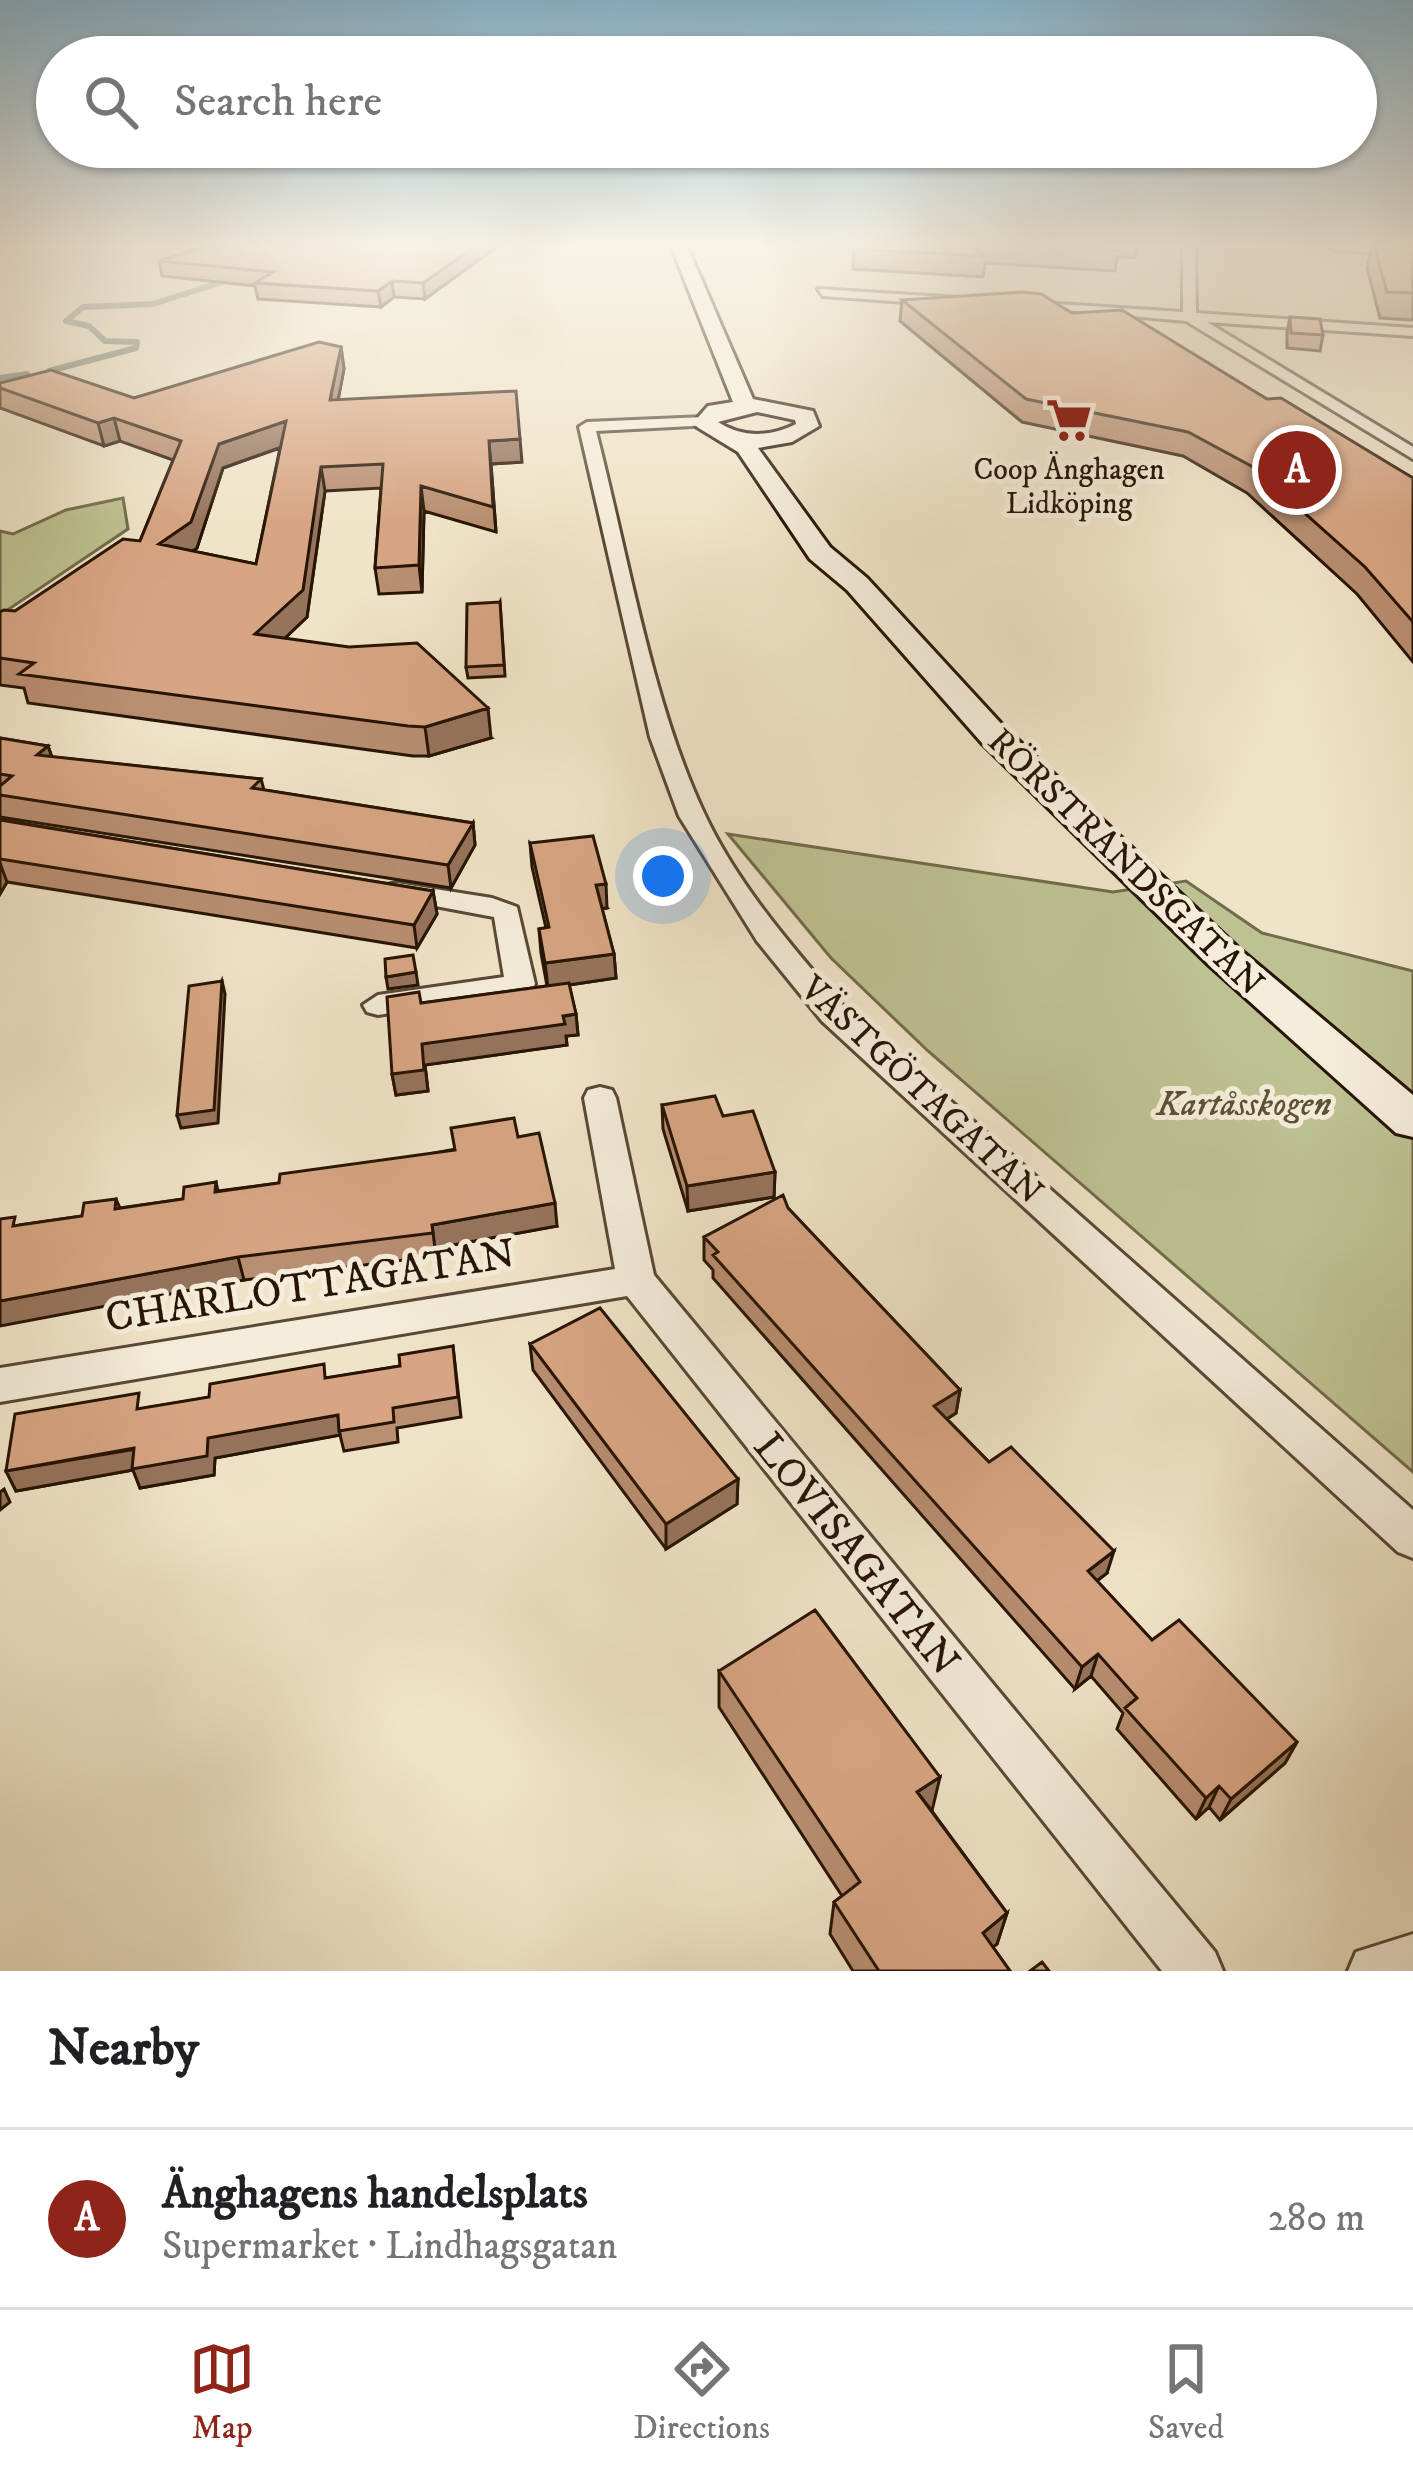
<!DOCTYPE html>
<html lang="en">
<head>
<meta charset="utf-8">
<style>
	:root { --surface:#fff; --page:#f2f2f2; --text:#202124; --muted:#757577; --line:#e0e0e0; --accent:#8f2418 }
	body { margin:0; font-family:"IM FELL DW Pica",serif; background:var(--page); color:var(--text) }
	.you { position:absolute; left:663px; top:876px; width:42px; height:42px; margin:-30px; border:9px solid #fff; border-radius:50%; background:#1a73e8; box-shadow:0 0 0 18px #1a73e833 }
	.badge { display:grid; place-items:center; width:78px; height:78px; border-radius:50%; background:var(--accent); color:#fff; font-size:39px; font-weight:700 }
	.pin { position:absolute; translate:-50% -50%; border:6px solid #fff; box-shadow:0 3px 12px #0006 }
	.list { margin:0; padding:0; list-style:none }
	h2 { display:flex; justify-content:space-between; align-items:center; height:156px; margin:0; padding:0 48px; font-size:51px }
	h2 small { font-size:39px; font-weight:400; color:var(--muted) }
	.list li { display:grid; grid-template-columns:78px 1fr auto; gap:36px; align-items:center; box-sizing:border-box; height:180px; padding:0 48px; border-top:3px solid var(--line) }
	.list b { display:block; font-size:45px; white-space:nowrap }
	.list p { margin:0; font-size:39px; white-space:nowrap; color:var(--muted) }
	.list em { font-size:39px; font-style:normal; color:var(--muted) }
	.icon { flex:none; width:66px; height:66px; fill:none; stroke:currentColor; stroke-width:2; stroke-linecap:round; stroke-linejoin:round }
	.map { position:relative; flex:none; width:1413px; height:1971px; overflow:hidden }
	.search { position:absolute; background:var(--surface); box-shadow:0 3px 9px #0004; left:36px; right:36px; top:36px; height:132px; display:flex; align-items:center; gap:30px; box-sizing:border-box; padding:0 42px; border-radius:66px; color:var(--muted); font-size:45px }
	.sheet { height:336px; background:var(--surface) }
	nav { display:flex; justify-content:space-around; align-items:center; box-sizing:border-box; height:168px; border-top:3px solid var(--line); background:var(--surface); font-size:33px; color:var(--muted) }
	nav a { display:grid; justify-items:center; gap:6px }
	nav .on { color:var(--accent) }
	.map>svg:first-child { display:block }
	.green { fill:#bec292; stroke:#726b4c; stroke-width:3 }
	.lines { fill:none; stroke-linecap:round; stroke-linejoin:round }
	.stream { stroke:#6c7b6f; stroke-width:6 }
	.minor-casing { stroke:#594836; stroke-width:6 }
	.tertiary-casing { stroke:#594836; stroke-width:6 }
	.secondary-casing { stroke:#271405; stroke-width:6 }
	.minor { fill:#f5eddb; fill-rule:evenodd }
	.tertiary { fill:#f5eddb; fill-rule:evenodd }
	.secondary { fill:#f5eddb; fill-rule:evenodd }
	.wall { fill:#b98e71; stroke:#271405; stroke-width:3; fill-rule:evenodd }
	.shaded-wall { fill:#96745c; stroke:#271405; stroke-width:3 }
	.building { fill:#d7a583; stroke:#271405; stroke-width:3; fill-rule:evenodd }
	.labels { text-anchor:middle; stroke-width:10; stroke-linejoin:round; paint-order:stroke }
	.far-poi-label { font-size:30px; fill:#271405; stroke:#f5eddb }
	.street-label { font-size:36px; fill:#271405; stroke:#f5eddb }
	.park-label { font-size:36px; font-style:italic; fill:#5c5136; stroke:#f5eddb }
	.near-street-label { font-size:42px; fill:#271405; stroke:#f5eddb }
</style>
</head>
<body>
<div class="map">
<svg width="1413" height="1971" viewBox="0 0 1413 1971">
	<rect width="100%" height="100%" fill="#f0e4c8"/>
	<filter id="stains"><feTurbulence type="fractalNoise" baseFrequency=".00167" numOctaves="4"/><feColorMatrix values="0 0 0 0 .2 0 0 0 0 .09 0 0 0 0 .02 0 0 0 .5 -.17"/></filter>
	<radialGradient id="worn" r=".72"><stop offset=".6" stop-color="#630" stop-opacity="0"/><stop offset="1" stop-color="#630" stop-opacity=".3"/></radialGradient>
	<path class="green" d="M 123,498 L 128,529 L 0,615 L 0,531 L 13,534 L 66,510 Z
		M 728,834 L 1113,892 L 1186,881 L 1262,933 L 1413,971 L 1413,1472 L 928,1051 L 831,958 Z"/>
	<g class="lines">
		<path class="stream" d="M 49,371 L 136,348 L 137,342 L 105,341 L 89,326 L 66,321 L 83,307 L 153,304 L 234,278
			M 0,378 L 27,374"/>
		<g class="minor-casing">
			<path id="minor" d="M 1183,246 L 1195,246 L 1196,313 L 1413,328 L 1413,336 L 1207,322 L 1413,447 L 1413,459 L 1186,321 L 1019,306 L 1026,302 L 1183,312 Z
				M 818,289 L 961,298 L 968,302 L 961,306 L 823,296 Z
				M 705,417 L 713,422 L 711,425 L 596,431 C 627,551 652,703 704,813 C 737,884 793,948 844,1007 L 1413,1510 L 1413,1558 L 1398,1552 L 822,1021 L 757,941 L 679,816 L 650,737 L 579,427 L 587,422 Z
				M 397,883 L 492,898 L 517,907 L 535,984 L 531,991 L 378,1015 L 367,1012 L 363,1005 L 378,995 L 504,977 L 494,917 L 387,897 L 383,891 L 387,885 Z
				M 600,1087 L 612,1090 L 616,1098 L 654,1275 L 1215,1952 L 1223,1971 L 1162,1971 L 627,1296 L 0,1402 L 0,1368 L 615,1269 L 584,1098 L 588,1090 Z
				M 1413,1934 L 1413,1971 L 1348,1971 L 1356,1952 Z"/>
		</g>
		<g class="tertiary-casing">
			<path id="tertiary" d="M 1328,246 L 1413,247 L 1413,255 L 1335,250 Z"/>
		</g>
		<g class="secondary-casing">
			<path id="secondary" d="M 671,246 L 687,246 L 753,399 L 813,411 L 819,426 L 792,442 L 758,448 L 830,547 L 867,578 L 1006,729 L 1237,947 L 1413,1095 L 1413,1137 L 1396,1133 L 1209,965 L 982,743 L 847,590 L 810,559 L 738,452 L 697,427 L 694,422 L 708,406 L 733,402 ZM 757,412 L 795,420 L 796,424 C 771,437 742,438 718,422 Z"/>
		</g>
		<use href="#minor" class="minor"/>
		<use href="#tertiary" class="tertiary"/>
		<use href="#secondary" class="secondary"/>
	</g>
	<path class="wall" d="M 208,246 L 498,246 L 425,299 L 394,297 L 381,307 L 258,299 L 255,286 L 162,276 L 159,261 Z
		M 856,246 L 1137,246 L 1135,258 L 1117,256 L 1115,271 L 985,263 L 983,277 L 853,269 L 854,249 Z
		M 1372,246 L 1413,246 L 1413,320 L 1380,318 L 1367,268 Z
		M 902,300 L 1072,313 L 1267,399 L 1413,478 L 1413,662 L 1357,594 L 1247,493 L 1183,456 L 1022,422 L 900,321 Z
		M 1290,317 L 1323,335 L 1320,351 L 1287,348 L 1287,332 Z
		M 341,347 L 344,369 L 338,399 L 522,462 L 491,464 L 496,532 L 424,511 L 422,592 L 379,594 L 375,568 L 381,488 L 325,491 L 307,617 L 285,638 L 491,738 L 429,756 L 413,756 L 28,703 L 24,688 L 0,685 L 0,612 L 15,611 L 140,541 L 173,460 L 120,441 L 104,446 L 0,408 L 0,383 L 134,398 ZM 280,448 L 256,564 L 192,551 L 197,548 L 223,468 Z
		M 500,602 L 505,676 L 468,678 L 466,667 Z
		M 0,738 L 48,746 L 52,757 L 261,779 L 264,790 L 473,823 L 475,845 L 451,888 L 0,817 Z
		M 0,820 L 433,891 L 437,914 L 417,948 L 7,882 L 0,894 Z
		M 530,843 L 607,908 L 602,909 L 614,954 L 616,978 L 569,985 L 576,1014 L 578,1035 L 566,1036 L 567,1045 L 425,1065 L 428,1091 L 396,1095 L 392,1074 L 421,1003 L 547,986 L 541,953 L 539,929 L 546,928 L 532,867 Z
		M 662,1105 L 723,1116 L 775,1172 L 774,1197 L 688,1211 L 663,1129 Z
		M 518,1137 L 557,1226 L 436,1248 L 436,1256 L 244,1280 L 19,1225 L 82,1216 L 116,1199 L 120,1208 L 183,1199 L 216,1182 L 218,1191 L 279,1183 Z
		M 788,1208 L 960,1390 L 956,1413 L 947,1419 L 989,1462 L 1107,1573 L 1097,1581 L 1152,1640 L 1297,1742 L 1285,1763 L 1220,1820 L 1209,1807 L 1196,1819 L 1117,1729 L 1123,1713 L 1091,1676 L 1075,1689 L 713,1278 L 713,1270 L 704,1260 L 704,1237 Z
		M 530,1344 L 738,1479 L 737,1504 L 666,1549 L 533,1370 Z
		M 453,1346 L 461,1417 L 397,1428 L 398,1442 L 344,1451 L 340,1435 L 215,1458 L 214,1475 L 140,1488 L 133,1470 L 16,1491 L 6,1471 L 145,1408 L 400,1366 Z
		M 719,1671 L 932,1811 L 1007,1913 L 997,1944 L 993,1947 L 1010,1971 L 853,1971 L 830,1934 L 834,1902 L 842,1896 L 719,1707 Z"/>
	<path class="shaded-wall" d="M 476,246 L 498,246 L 425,299 L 423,283 Z
		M 392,281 L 394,297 L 381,307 L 378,291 Z
		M 341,347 L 344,369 L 334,422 L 330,400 Z
		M 114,418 L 120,441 L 104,446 L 98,423 Z
		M 286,421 L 290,444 L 223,468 L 197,548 L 165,570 L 159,544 L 219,444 Z
		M 520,439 L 522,462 L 491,464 L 496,532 L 489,441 Z
		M 321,467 L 325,491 L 307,617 L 260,662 L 255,634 Z
		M 421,486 L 424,511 L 422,592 L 419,565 Z
		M 488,708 L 491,738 L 429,756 L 425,727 Z
		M 48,746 L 55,767 L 37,755 Z
		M 473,823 L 475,845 L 451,888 L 448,865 Z
		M 0,863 L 7,882 L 0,894 Z
		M 606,884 L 607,908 L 597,909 L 596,885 Z
		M 433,891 L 437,914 L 417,948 L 414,925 Z
		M 614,954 L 616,978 L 548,988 L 545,963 Z
		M 416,972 L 418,985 L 388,989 L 386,977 Z
		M 222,981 L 225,994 L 218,1123 L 181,1128 L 177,1115 Z
		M 576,1014 L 578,1035 L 566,1036 L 567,1045 L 425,1065 L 428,1091 L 396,1095 L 392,1074 L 422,1044 Z
		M 775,1172 L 774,1197 L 688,1211 L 687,1186 Z
		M 555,1203 L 557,1226 L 436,1248 L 436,1256 L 432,1225 Z
		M 238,1257 L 244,1280 L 0,1326 L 0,1301 Z
		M 960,1390 L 956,1413 L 931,1429 L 934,1406 Z
		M 338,1415 L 340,1435 L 215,1458 L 214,1475 L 140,1488 L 133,1470 L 16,1491 L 6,1471 Z
		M 738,1479 L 737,1504 L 666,1549 L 666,1524 Z
		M 4,1489 L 10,1502 L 0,1510 L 0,1492 Z
		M 1114,1551 L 1107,1573 L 1081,1593 L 1088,1571 Z
		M 1098,1654 L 1091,1676 L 1075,1689 L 1082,1667 Z
		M 1297,1742 L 1285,1763 L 1220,1820 L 1231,1799 Z
		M 940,1777 L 932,1811 L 917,1792 Z
		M 1219,1786 L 1209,1807 L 1196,1819 L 1206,1798 Z
		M 1007,1913 L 997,1944 L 973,1964 L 983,1933 Z"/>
	<path class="building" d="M 208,246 L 476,246 L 423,283 L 392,281 L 378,291 L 255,283 L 273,272 L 159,261 Z
		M 856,246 L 970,246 L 985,256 L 854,249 Z
		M 1045,246 L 1119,246 L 1118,250 Z
		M 1374,246 L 1413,246 L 1413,293 L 1387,292 Z
		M 1023,292 L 1041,294 L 1072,313 L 1122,310 L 1267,399 L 1281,398 L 1413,478 L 1413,622 L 1365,567 L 1253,467 L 1188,432 L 1026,399 L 902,300 Z
		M 1290,317 L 1320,319 L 1323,335 L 1291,333 Z
		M 319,342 L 341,347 L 330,400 L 516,391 L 520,439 L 489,441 L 493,507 L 421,486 L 419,565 L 375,568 L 383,464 L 321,467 L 303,590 L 255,634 L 349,647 L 417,643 L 488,708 L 425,727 L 408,726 L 19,674 L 34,663 L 0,658 L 0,612 L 4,610 L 15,611 L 123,539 L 140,541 L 181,441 L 114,418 L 98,423 L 0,388 L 0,383 L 51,370 L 134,398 ZM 286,421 L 256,564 L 159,544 L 191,522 L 219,444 Z
		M 500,602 L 504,665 L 466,667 L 467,604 Z
		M 0,738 L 48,746 L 37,755 L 261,779 L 252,788 L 473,823 L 448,865 L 0,795 L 0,786 L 12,776 L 0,774 Z
		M 0,820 L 433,891 L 414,925 L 0,859 Z
		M 593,836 L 606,884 L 596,885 L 614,954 L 545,963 L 539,929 L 549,927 L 530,843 Z
		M 413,955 L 416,972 L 386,977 L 385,959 Z
		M 222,981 L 214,1110 L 177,1115 L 189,986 Z
		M 569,983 L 576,1014 L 563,1016 L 565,1024 L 422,1044 L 424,1070 L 392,1074 L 387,997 L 419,992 L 421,1003 Z
		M 715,1096 L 723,1116 L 753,1111 L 775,1172 L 687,1186 L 662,1105 Z
		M 514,1118 L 518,1137 L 539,1133 L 555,1203 L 432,1225 L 433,1233 L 238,1257 L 0,1301 L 0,1219 L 15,1217 L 13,1226 L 82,1216 L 84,1203 L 116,1199 L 115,1209 L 183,1199 L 184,1187 L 216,1182 L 215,1192 L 279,1183 L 280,1174 L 455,1150 L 451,1128 Z
		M 783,1195 L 788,1208 L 960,1390 L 934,1406 L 989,1462 L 1011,1447 L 1114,1551 L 1088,1571 L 1152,1640 L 1179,1620 L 1297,1742 L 1231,1799 L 1219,1786 L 1206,1798 L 1125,1708 L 1137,1698 L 1098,1654 L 1082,1667 L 713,1255 L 718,1252 L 704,1237 Z
		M 600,1308 L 738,1479 L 666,1524 L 530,1344 Z
		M 453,1346 L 458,1397 L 393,1408 L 394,1422 L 339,1431 L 338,1415 L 208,1438 L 207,1456 L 132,1469 L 134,1448 L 6,1471 L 15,1414 L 139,1393 L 137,1409 L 209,1397 L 210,1384 L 324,1364 L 325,1378 L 400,1366 L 399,1355 Z
		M 815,1610 L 940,1777 L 917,1792 L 1007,1913 L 983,1933 L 1010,1971 L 879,1971 L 834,1902 L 860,1882 L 719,1671 Z
		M 1042,1962 L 1049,1971 L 1030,1971 Z"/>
	<linearGradient id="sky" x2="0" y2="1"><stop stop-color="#89b8d4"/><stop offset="0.47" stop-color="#f8f3e6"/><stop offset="1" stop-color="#f8f3e6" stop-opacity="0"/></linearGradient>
	<rect width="1413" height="522" fill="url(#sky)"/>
	<defs>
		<g id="supermarket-bare" transform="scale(3.6)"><path d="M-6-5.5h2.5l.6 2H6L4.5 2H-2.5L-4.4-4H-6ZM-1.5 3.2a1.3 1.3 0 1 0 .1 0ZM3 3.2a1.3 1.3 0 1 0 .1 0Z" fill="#8f2418" stroke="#f5eddb" stroke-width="2.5" paint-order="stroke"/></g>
	</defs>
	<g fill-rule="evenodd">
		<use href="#supermarket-bare" x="1069" y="420"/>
	</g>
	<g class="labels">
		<g class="far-poi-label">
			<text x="1069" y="479">Coop Änghagen<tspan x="1069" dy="34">Lidköping</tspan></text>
		</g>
		<g class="street-label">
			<text transform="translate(1127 861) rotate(44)" y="13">RÖRSTRANDSGATAN</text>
			<text transform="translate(923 1089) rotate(43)" y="13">VÄSTGÖTAGATAN</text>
		</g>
		<g class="park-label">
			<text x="1244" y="1115">Kartåsskogen</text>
		</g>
		<g class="near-street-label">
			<text transform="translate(310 1284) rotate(-9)" y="15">CHARLOTTAGATAN</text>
			<text transform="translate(858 1553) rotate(51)" y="15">LOVISAGATAN</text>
		</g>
	</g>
	<rect width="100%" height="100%" filter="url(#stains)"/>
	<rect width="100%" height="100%" fill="url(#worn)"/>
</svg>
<div class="you"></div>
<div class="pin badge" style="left:1297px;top:470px">A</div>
<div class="search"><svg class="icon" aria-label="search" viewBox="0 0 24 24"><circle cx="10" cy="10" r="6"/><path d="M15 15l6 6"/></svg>Search here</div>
</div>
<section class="sheet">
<h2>Nearby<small></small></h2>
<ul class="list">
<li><span class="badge">A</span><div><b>Änghagens handelsplats</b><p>Supermarket · Lindhagsgatan</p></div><em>280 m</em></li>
</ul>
</section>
<nav>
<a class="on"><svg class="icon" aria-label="map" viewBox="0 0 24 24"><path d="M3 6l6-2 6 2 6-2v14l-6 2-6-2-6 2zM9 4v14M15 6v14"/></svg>Map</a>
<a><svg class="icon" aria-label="directions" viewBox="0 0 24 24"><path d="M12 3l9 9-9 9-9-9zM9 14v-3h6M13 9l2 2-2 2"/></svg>Directions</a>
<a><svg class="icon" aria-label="saved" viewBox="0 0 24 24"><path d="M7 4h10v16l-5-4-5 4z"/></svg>Saved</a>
</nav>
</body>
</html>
